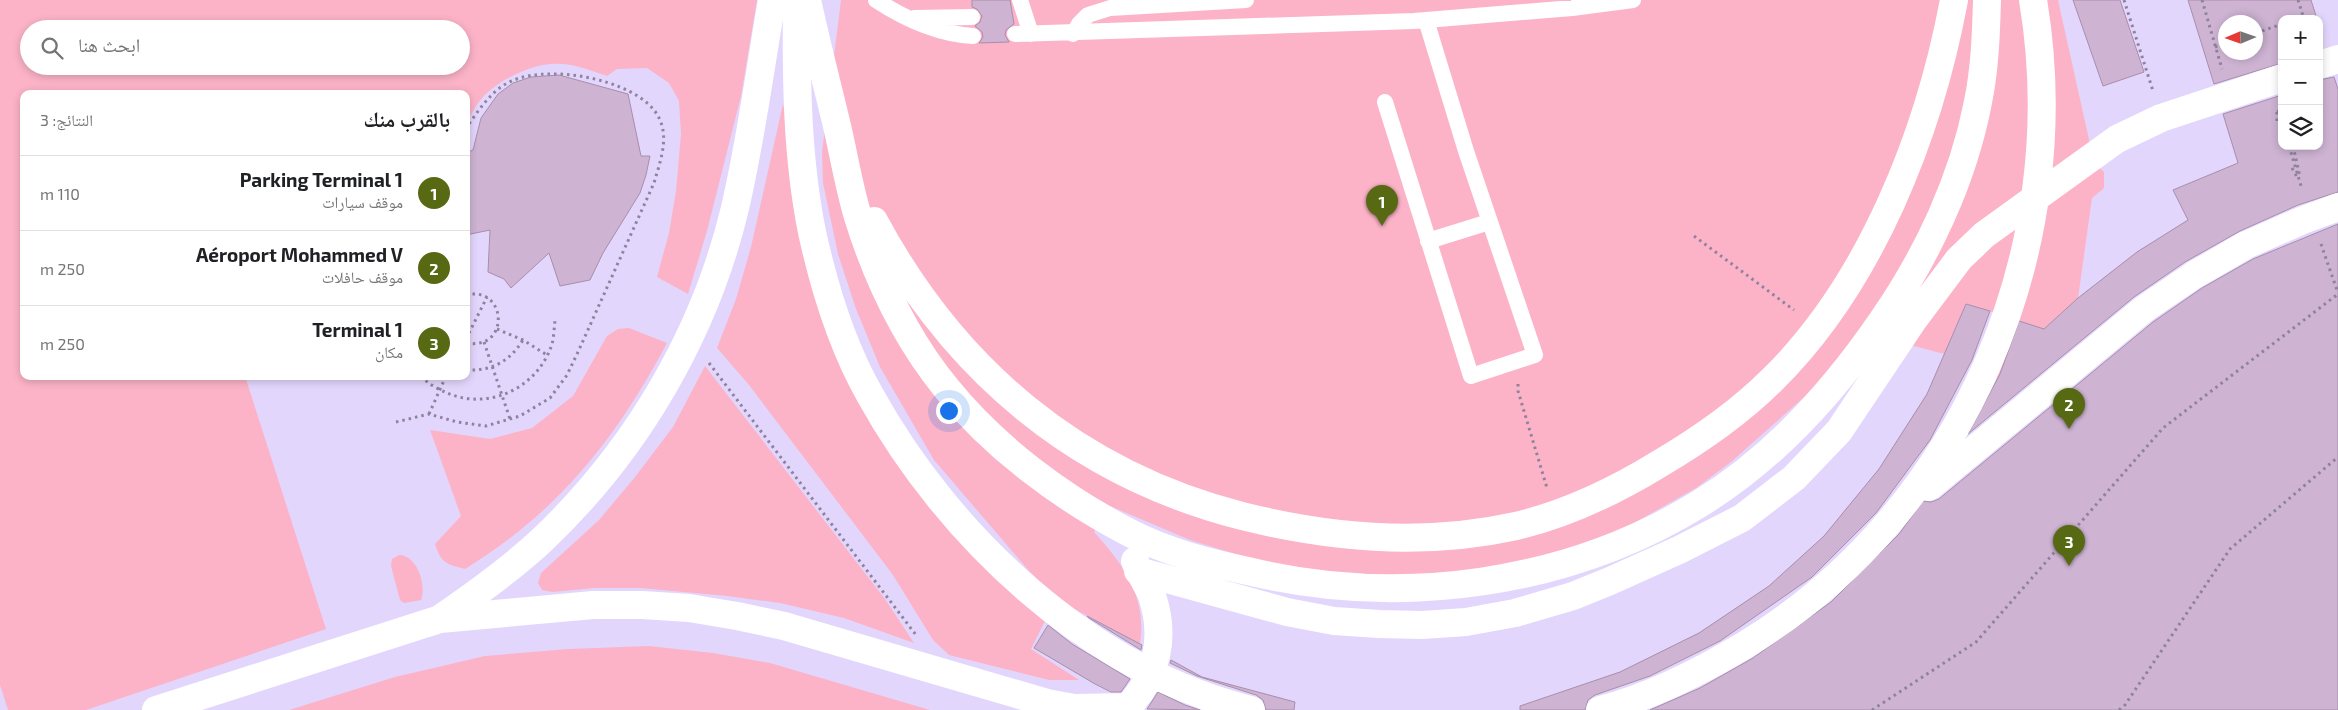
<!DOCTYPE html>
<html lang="ar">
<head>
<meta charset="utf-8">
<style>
	:root { --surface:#fff; --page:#f2f2f2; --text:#202124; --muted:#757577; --line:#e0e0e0; --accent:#586914 }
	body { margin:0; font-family:"Exo 2","Noto Naskh Arabic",sans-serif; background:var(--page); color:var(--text); direction:rtl }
	.controls { position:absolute; right:15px; top:15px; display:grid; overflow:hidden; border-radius:10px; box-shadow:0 2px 8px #0003 }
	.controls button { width:45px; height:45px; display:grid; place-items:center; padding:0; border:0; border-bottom:1px solid var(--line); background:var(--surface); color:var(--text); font:25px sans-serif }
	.compass { position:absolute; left:2218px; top:15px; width:45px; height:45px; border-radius:50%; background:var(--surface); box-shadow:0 2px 8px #0003; rotate:268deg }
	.you { position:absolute; left:948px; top:410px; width:18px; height:18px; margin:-12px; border:4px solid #fff; border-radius:50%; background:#1a73e8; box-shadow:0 0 0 8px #1a73e833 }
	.badge { display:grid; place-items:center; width:32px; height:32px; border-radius:50%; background:var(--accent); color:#fff; font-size:16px; font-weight:700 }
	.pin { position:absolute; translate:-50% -41px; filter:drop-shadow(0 1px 2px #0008) }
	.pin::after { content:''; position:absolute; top:26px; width:18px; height:15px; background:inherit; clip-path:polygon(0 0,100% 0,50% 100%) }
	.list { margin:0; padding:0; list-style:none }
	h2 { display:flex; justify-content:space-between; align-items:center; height:65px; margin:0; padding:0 20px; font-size:21px }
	h2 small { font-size:16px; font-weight:400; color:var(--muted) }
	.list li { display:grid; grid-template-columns:32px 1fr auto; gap:15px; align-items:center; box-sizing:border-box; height:75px; padding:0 20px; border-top:1px solid var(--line) }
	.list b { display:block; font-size:19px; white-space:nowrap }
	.list p { margin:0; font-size:16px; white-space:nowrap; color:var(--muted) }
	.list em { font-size:16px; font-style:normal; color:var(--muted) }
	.icon { flex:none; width:28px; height:28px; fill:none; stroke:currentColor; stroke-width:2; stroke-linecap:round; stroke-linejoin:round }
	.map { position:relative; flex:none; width:2338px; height:710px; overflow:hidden; direction:ltr }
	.search { position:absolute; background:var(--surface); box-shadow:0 2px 8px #0003; left:20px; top:20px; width:450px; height:55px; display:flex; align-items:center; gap:12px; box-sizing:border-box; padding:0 18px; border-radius:28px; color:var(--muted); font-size:19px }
	.panel { position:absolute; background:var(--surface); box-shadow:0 2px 8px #0003; left:20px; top:90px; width:450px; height:290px; border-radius:10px; direction:rtl }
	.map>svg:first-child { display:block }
	.green { fill:#fcb3c7; fill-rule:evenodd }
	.building { fill:#ceb3d3; stroke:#a78eac; fill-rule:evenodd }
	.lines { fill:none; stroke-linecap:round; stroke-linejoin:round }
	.path { stroke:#8d839e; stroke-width:3; stroke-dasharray:2.5 4; stroke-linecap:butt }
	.lane { stroke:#fff; stroke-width:16 }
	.street { stroke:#fff; stroke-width:28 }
</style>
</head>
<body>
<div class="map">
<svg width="2338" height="710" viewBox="0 0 2338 710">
	<rect width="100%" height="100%" fill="#e3d6fc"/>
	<path class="green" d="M 0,0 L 757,0 L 741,96 L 707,231 L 688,294 L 657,277 L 669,233 L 676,191 L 681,134 L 679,101 L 669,83 L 647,68 L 617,69 L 607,76 C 592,71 578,65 562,64 C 536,61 500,79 483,97 C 476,105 471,115 466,123 L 466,94 L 24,94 L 24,376 L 245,376 L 326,629 L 86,710 L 8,710 L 0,685 ZM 29,29 L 461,29 L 461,66 L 29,66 Z
		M 841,0 L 2058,0 L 2094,162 L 2104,172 L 2104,188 L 2092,198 L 2078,298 L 2028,343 L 1988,389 L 2015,319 L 1966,304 L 1944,354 L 1899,342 L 1831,373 L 1731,462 L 1696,488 L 1634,523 L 1547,560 L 1423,578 L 1324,571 L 1273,564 L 1229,552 L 1190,540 L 1110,506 L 1094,532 C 1124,565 1147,597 1140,644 L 1059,601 L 1030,572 L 934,460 L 880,367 L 856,309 L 838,254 L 823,183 L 822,152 Z
		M 783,104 L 790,141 L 843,364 L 1047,617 L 1031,649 L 1079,680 L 1049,680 L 949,655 L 933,640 L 893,575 L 749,385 L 717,348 L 736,299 L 751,247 Z
		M 629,328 L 667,343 C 616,439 559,511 465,569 C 446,564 441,563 435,544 L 461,516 L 430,430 L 490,439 L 532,428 L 573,396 L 607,336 L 618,329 Z
		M 705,366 L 885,599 L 914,643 L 844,618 L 780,603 L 727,596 L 640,588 L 595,588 L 552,592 L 542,590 L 538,583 L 541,573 L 599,520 L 635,477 L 673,427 Z
		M 399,555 C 417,555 427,585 421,600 L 404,603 L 400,600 L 391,566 L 392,559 Z
		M 649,646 L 713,653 L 770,663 L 930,710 L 289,710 L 395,677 L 485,656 L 568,649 Z"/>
	<path class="building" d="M 972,0 L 1010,0 L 1014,24 L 1006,30 L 1005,35 L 1009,42 L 979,43 L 983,37 L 982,32 L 975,26 L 980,22 L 982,16 L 977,9 L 972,7 Z
		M 2073,0 L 2120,0 L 2144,72 L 2103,86 Z
		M 2188,0 L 2311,0 L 2317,19 L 2282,19 L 2282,63 L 2214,84 ZM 2226,22 L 2256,22 L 2256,52 L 2226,52 Z
		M 559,75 L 628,94 L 641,156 L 650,156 L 646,175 L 640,193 L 603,253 L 590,280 L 560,286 L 549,253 L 511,288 L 504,279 L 488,272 L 490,230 L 466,235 L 466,153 L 473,150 L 481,118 L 498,94 L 513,83 L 531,77 Z
		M 2334,77 L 2338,89 L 2338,192 L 2298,205 L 2240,231 L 2185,262 L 2134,297 L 1968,434 L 2000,374 L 2019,321 L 2044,329 L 2078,298 L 2137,252 L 2188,220 L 2173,190 L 2238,163 L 2223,114 L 2282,95 L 2282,146 L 2319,146 L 2319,80 Z
		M 2338,224 L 2338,710 L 1650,710 L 1700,688 L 1753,658 L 1831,602 L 1899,534 L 1923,501 L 1931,502 L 1939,499 L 2153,322 L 2202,288 L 2253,259 Z
		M 1966,304 L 1990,311 L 1972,360 L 1930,440 L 1876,513 L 1812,577 L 1720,641 L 1650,676 L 1595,695 L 1588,700 L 1585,710 L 1520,710 L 1520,706 L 1620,672 L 1699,633 L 1769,586 L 1824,536 L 1879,469 L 1927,394 Z
		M 1087,616 L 1142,645 L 1141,650 L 1089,618 Z
		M 1048,625 L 1072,644 L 1130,679 L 1121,692 L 1111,692 L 1095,684 L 1034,648 Z
		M 1171,660 L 1202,677 L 1295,702 L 1294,710 L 1266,710 L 1263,700 L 1256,695 L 1197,676 L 1170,663 Z
		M 1158,692 L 1185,705 L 1200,710 L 1147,709 Z"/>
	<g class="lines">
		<path class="path" d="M 2124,0 L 2153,91
			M 2202,0 L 2222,69
			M 2298,0 L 2304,19
			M 2256,33 L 2282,24
			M 2215,47 L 2226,43
			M 2278,110 L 2282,124
			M 2277,121 L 2277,112
			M 2289,146 L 2302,189
			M 2293,146 L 2300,177
			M 2292,168 L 2297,177
			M 1694,236 L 1794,310
			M 2321,244 L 2338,293
			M 466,295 C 507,285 511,351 466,343
			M 497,329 L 523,340 L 547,355
			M 466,339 L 487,297
			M 484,342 L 510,419
			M 709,363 L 916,635
			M 466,370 C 492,371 509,362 523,340
			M 421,376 C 428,384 438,389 447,393 C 489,411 538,388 552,344 C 554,337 554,328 555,321
			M 1518,384 L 1518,391 L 1547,488
			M 429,414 L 446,376
			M 396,422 L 429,414 L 457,422 L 486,426 L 520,416 L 550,398 L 567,375 L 578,352 L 654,183 C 660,162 670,137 658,116 C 637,78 540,61 504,85 C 488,95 477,113 466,128
			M 1872,710 L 1976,642 L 2163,428 L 2338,294
			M 2119,710 L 2125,705 L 2230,549 L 2338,457"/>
		<path class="lane" d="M 876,0 C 905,19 937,34 973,36
			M 1020,0 L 1031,34
			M 914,18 L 972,17
			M 1015,34 L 1414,21 L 1572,8 L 1633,0
			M 1073,34 L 1079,24 L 1088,15 L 1110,8 L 1246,0
			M 1385,102 L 1471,376 L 1535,355 L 1466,151 L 1426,20
			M 1428,241 L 1489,222"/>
		<path class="street" d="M 807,0 C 816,42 827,84 837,126 C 844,156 849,187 858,217 C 877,278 906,339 947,389 C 995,448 1061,497 1128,532 C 1166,552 1210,563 1252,572 C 1402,607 1567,585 1699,504 C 1773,459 1834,391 1882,321 C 1927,256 1963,180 1978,102 C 1985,68 1986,34 1987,0
			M 797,4 C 796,79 797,158 812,232 C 824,287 842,346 870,395 C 949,538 1090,670 1251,710
			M 2319,65 L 2338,59
			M 874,221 C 954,370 1077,474 1242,516 C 1330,538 1426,546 1516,526 C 1567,514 1615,491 1659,464 C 1700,440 1739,413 1773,379 C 1871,282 1929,134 1954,0
			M 1929,487 L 2144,309 L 2194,275 L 2246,245 L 2303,220 L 2338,207
			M 1138,571 L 1287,612 L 1334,621 L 1379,624 L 1422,625 L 1466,622 L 1515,613 L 1573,596 L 1610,581 L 1679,550 L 1742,518 L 1794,478 L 1839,431 L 1914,319 L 1959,259 L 1984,235 L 2117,139 L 2161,118 L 2282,78
			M 441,618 C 476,594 511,569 542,540 C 636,451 705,334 735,208 C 751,140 760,69 772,0
			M 156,710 L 440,619 L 593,605 L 642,605 L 689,608 L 737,616 L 784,626 L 1047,703 L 1074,708 L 1128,707 C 1157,676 1166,637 1152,596 C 1148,584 1139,574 1135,561
			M 1600,710 C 1651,697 1700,672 1745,645 C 1963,512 2075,250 2033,0"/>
	</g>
</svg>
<div class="controls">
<button>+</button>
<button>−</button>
<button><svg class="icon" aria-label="layers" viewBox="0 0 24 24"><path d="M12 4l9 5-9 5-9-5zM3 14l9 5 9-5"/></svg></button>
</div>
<svg class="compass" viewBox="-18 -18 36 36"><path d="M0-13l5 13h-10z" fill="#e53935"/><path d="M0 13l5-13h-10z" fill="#757577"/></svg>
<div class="you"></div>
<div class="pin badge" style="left:1382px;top:226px">1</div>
<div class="pin badge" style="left:2069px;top:429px">2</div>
<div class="pin badge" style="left:2069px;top:566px">3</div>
<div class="search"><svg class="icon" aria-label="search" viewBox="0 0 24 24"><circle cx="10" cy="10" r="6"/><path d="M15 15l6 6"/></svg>ابحث هنا</div>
<section class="panel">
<h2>بالقرب منك<small>النتائج: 3</small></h2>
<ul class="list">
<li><span class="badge">1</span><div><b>Parking Terminal 1</b><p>موقف سيارات</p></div><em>110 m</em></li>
<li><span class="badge">2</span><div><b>Aéroport Mohammed V</b><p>موقف حافلات</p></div><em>250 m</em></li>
<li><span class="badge">3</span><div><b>Terminal 1</b><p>مكان</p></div><em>250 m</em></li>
</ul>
</section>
</div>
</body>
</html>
